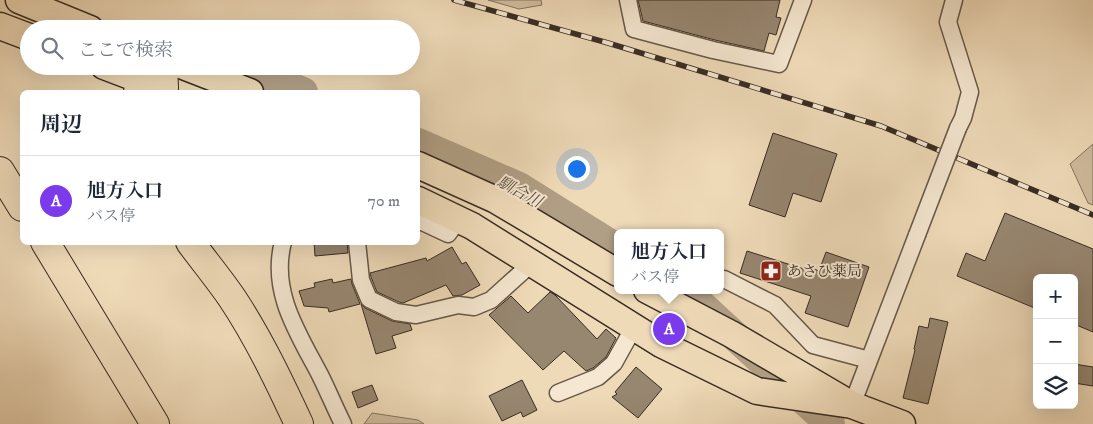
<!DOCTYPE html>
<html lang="ja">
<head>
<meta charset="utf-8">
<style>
	:root { --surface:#fff; --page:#f6f6f7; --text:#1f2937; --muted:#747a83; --line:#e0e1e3; --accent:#7c3aed }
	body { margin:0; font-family:"IM FELL DW Pica","Noto Serif JP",serif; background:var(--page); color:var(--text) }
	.controls { position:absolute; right:15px; bottom:15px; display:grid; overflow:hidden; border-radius:8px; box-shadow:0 5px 20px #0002 }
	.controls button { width:45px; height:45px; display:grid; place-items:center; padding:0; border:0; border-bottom:1px solid var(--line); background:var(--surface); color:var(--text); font:25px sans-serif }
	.you { position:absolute; left:576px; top:168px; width:18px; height:18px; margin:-12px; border:4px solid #fff; border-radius:50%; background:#1a73e8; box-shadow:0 0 0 8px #1a73e833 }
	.badge { display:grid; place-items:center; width:32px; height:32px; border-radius:50%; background:var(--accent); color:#fff; font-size:16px; font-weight:700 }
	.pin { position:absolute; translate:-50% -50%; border:2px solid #fff; box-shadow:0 1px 5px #0006 }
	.popup { position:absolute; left:614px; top:229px; width:110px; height:65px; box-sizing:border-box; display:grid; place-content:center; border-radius:8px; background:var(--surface); filter:drop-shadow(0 1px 4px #0005); font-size:16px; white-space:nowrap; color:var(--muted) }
	.popup b { font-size:19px; color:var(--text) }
	.popup::after { content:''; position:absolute; left:50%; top:100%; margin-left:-10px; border:10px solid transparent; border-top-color:var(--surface) }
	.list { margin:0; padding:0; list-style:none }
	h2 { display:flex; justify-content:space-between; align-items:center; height:65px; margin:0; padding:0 20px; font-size:21px }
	h2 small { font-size:16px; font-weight:400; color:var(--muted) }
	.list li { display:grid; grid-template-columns:32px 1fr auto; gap:15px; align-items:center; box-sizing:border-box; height:90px; padding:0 20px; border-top:1px solid var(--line) }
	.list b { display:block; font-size:19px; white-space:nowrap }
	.list p { margin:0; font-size:16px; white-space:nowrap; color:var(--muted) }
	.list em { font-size:16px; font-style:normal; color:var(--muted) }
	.icon { flex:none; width:28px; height:28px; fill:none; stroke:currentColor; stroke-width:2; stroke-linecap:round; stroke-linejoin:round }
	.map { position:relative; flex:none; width:1093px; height:424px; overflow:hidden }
	.search { position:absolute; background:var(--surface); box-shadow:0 5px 20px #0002; left:20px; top:20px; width:400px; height:55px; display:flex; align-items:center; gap:12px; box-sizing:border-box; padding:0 18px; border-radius:28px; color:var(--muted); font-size:19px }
	.panel { position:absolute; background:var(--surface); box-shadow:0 5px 20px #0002; left:20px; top:90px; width:400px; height:155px; border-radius:8px }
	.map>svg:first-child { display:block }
	.green { fill:#d0bc9e; stroke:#847460 }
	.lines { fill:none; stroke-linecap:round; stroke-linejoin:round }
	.river { stroke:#b19f85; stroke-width:30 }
	.building { fill:#978670; stroke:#382c22 }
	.minor-casing { stroke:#665848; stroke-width:19 }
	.trunk-casing { stroke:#382c22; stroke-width:29 }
	.motorway-casing { stroke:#382c22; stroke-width:30 }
	.minor { stroke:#f5e7d1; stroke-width:16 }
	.trunk { stroke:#efdab8; stroke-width:26 }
	.motorway { stroke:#efdab8; stroke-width:28 }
	.rail-casing { stroke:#382c22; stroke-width:5.5 }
	.rail { stroke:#f5e7d1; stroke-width:4; stroke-dasharray:11; stroke-linecap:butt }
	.minor-bridge-casing { stroke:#665848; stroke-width:19; stroke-linecap:butt }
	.minor-bridge { stroke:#f5e7d1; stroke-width:16 }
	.labels { text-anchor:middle; stroke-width:4; stroke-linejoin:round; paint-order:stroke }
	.poi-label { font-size:15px; fill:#382c22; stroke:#f5e7d1; text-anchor:start }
	.water-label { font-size:16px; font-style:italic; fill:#5c4e40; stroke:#f5e7d1 }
</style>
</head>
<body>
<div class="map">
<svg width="1093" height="424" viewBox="0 0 1093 424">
	<rect width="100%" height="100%" fill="#efdab8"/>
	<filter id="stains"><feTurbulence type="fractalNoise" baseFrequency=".004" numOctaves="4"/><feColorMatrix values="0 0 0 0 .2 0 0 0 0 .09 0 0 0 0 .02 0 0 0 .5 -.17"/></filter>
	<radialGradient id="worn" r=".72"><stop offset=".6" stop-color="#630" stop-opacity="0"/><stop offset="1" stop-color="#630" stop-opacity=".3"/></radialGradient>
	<path class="green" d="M 488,0 L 541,0 L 542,5 L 519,9 Z
		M 1093,144 L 1093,205 L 1088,203 L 1070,164 Z
		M 372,413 L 418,420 L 424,424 L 364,424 Z"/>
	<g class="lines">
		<path class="river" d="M 243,66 L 303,92
			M 418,143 L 519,187 L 618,249
			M 685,290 L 830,424"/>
	</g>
	<path class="building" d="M 638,0 L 780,0 L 776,17 L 781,18 L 776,35 L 769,33 L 764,51 L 715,40 L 643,21 Z
		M 773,133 L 837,154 L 821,202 L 793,193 L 785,217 L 749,205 Z
		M 1005,213 L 1093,249 L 1093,332 L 1074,324 L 1074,278 L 1037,278 L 1037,309 L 957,276 L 966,253 L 985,261 Z
		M 314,242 L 347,242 L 348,253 L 315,256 Z
		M 452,247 L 462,264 L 466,262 L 480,285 L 462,295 L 453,296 L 446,285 L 403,303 L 399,302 L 377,292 L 371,277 L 370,273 L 426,258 L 427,261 Z
		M 747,251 L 810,271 L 811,268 L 819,271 L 826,252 L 869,267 L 848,327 L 805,313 L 811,296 L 740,273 Z
		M 332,279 L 333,283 L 351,279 L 352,284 L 360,304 L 329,312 L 328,308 L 304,306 L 299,291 L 315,287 L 314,283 Z
		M 550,292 L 555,295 L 597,339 L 606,329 L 616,338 L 606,357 L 593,368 L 586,371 L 564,351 L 543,370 L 489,315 L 511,296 L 528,313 Z
		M 361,304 L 365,308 L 392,321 L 410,324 L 412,330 L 392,336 L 396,348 L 376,354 Z
		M 930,318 L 948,322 L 928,404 L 903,398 L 915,350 L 914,349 L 919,326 L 928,328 Z
		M 1074,364 L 1093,367 L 1093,386 L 1074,383 Z
		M 636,367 L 662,389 L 638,418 L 612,397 L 617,394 L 615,392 Z
		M 522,380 L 537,410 L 523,417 L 521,412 L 502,421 L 489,396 Z
		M 372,385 L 378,400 L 358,408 L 352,392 Z"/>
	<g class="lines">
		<g class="minor-casing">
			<path id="minor" d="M 628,0 L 634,29 L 713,50 L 779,64 L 803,0
				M 954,0 L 948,22 L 970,92 L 963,118 L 958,128
				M 418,220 L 448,234 L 459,219
				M 283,242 C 270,292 298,333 320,375 C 328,391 335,408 343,424
				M 357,242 L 361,280 L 369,299 L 396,312 L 416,315 L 458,305 L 474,307 L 491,300 L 532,263
				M 724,279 L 775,305 L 813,345 L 869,360
				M 558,393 L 598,377 L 614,363 L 634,327
				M 852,405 L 917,235"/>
		</g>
		<g class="trunk-casing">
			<path id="trunk" d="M 19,0 L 90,29
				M 0,26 L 29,37
				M 104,66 L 162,88
				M 183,66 L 250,92
				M 418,165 L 496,200 L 618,273
				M 418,200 L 472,226 L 661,344 L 757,391 L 852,405
				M 647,290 L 731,334 L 852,405 L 902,424"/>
		</g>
		<g class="motorway-casing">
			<path id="motorway" d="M 138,92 L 141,81 L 155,66
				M 163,92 L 164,88 L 163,66
				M 0,171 L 22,207
				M 45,242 L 155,424
				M 190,242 C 204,261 219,279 232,298 C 258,337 279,381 299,424"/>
		</g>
		<use href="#minor" class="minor"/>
		<use href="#trunk" class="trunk"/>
		<use href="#motorway" class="motorway"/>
		<g class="rail-casing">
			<path id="rail" d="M 454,0 L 608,43 L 881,126 L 1093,215"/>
		</g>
		<use href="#rail" class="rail"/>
		<g class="minor-bridge-casing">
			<path id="minor-bridge" d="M 917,235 L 958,128"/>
		</g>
		<use href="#minor-bridge" class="minor-bridge"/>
	</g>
	<defs>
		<g id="pharmacy-square" transform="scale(1.125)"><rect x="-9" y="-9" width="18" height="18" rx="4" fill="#8f2418" stroke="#f5e7d1"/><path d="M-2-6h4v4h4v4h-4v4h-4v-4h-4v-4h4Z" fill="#fff"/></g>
	</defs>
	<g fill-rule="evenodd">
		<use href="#pharmacy-square" x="771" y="271"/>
	</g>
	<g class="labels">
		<g class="poi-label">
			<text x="787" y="276">あさひ薬局</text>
		</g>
		<g class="water-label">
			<text transform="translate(520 191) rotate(28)" y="6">馴合川</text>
		</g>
	</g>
	<rect width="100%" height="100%" filter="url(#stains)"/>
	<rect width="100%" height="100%" fill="url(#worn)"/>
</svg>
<div class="controls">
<button>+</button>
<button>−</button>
<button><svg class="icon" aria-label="layers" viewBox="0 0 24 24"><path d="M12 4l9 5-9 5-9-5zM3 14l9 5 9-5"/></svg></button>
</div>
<div class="you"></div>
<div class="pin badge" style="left:669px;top:329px">A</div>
<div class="popup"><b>旭方入口</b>バス停</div>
<div class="search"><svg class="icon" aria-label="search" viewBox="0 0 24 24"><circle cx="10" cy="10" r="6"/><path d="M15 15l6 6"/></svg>ここで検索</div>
<section class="panel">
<h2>周辺<small></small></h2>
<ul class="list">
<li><span class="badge">A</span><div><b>旭方入口</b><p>バス停</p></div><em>70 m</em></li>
</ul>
</section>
</div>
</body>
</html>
